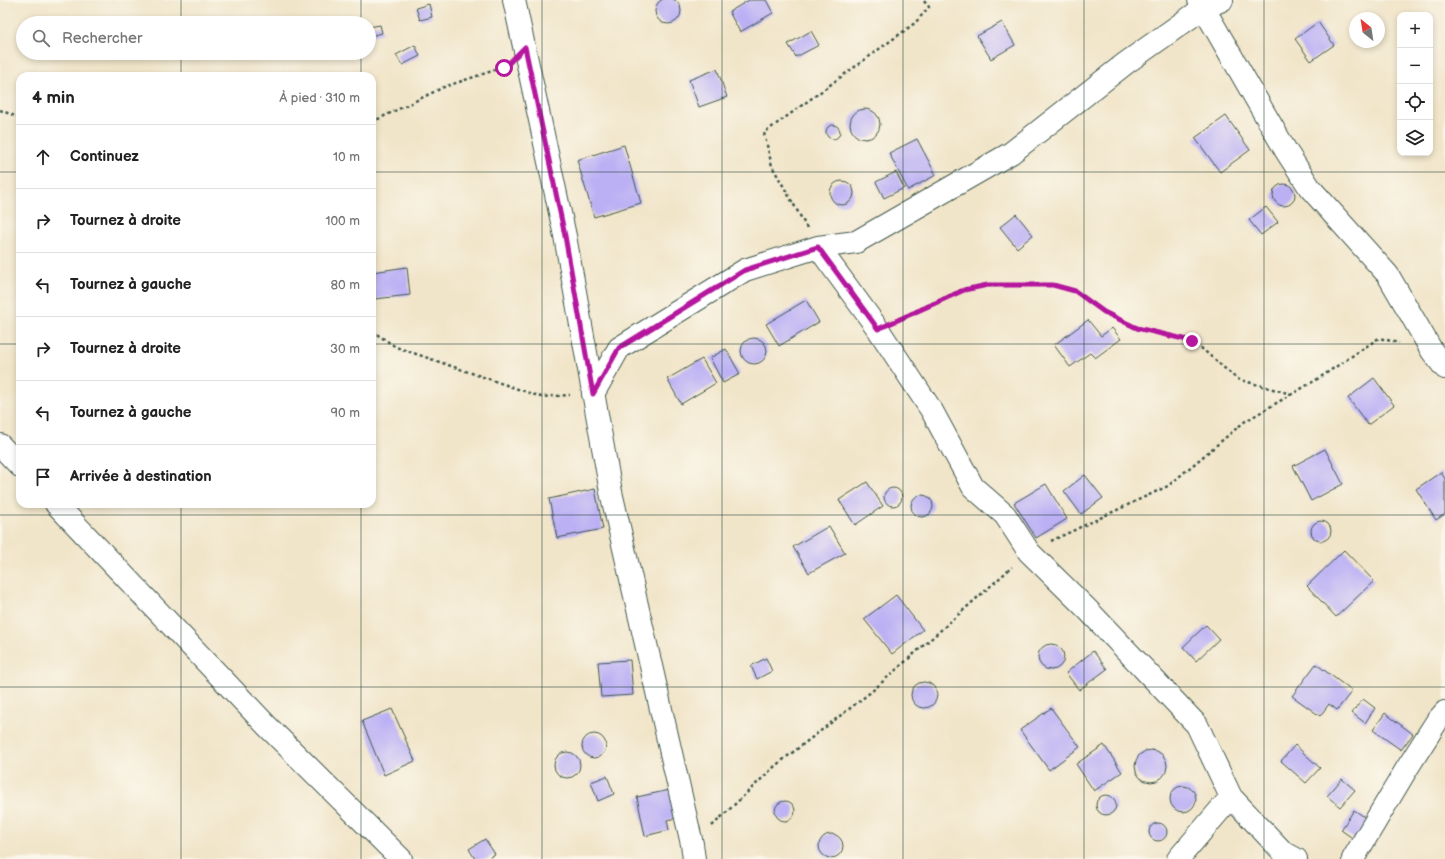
<!DOCTYPE html>
<html lang="fr">
<head>
<meta charset="utf-8">
<style>
	:root { --surface:#fff; --page:#f6f6f6; --text:#222; --muted:#767676; --line:#e0e0e0 }
	body { margin:0; font-family:"Balsamiq Sans",sans-serif; background:var(--page); color:var(--text) }
	.controls { position:absolute; right:12px; top:12px; display:grid; overflow:hidden; border-radius:8px; box-shadow:0 2px 6px #0003 }
	.controls button { width:36px; height:36px; display:grid; place-items:center; padding:0; border:0; border-bottom:1px solid var(--line); background:var(--surface); color:var(--text); font:20px sans-serif }
	.compass { position:absolute; left:1349px; top:12px; width:36px; height:36px; border-radius:50%; background:var(--surface); box-shadow:0 2px 6px #0003; rotate:330deg }
	.stop { position:absolute; width:12px; height:12px; margin:-9px; border:3px solid #b5179e; border-radius:50%; background:#fff }
	.stop.end { background:#b5179e; border-color:#fff; box-shadow:0 1px 4px #0008 }
	.list { margin:0; padding:0; list-style:none }
	h2 { display:flex; justify-content:space-between; align-items:center; height:52px; margin:0; padding:0 16px; font-size:17px }
	h2 small { font-size:13px; font-weight:400; color:var(--muted) }
	.list li { display:grid; grid-template-columns:26px 1fr auto; gap:12px; align-items:center; box-sizing:border-box; height:64px; padding:0 16px; border-top:1px solid var(--line) }
	.list b { display:block; font-size:15px; white-space:nowrap }
	.list em { font-size:13px; font-style:normal; color:var(--muted) }
	.icon { flex:none; width:22px; height:22px; fill:none; stroke:currentColor; stroke-width:2; stroke-linecap:round; stroke-linejoin:round }
	.map { position:relative; flex:none; width:1445px; height:859px; overflow:hidden }
	.search { position:absolute; background:var(--surface); box-shadow:0 2px 6px #0003; left:16px; top:16px; width:360px; height:44px; display:flex; align-items:center; gap:10px; box-sizing:border-box; padding:0 14px; border-radius:22px; color:var(--muted); font-size:15px }
	.panel { position:absolute; background:var(--surface); box-shadow:0 2px 6px #0003; left:16px; top:72px; width:360px; height:436px; border-radius:12px }
	.map>svg:first-child { display:block }
	.building { fill:#bbb0f4 }
	.lines { fill:none; stroke-linecap:round; stroke-linejoin:round }
	.minor-casing { stroke:#3e564a; stroke-width:24 }
	.tertiary-casing { stroke:#3e564a; stroke-width:24 }
	.path { stroke:#3e564a; stroke-width:2.5; stroke-dasharray:3 3; stroke-linecap:butt }
	.minor { stroke:#fff; stroke-width:22 }
	.tertiary { stroke:#fff; stroke-width:22 }
	.route { stroke:#b5179e; stroke-width:5 }
	.grid { fill:none; stroke:#1f3d34; stroke-width:1; stroke-opacity:0.55 }
</style>
</head>
<body>
<div class="map">
<svg width="1445" height="859" viewBox="0 0 1445 859">
	<rect width="100%" height="100%" fill="#fbf7ec"/>
	<filter id="ink" filterUnits="userSpaceOnUse"><feTurbulence type="fractalNoise" baseFrequency=".025" numOctaves="2"/><feDisplacementMap in="SourceGraphic" scale="8" xChannelSelector="R" yChannelSelector="G"/><feConvolveMatrix kernelMatrix="1 2 1 2 8 2 1 2 1" color-interpolation-filters="sRGB"/></filter>
	<filter id="wash" filterUnits="userSpaceOnUse"><feTurbulence type="fractalNoise" baseFrequency=".012" numOctaves="4" result="noise"/><feDisplacementMap in="SourceGraphic" scale="16" xChannelSelector="R" yChannelSelector="G"/><feGaussianBlur stdDeviation="0.9" result="paint"/><feColorMatrix in="noise" values="0 0 0 0 0 0 0 0 0 0 0 0 0 0 0 0 0 1.4 0 .05"/><feComposite in="paint" operator="in"/></filter>
	<g filter="url(#wash)">
		<rect width="100%" height="100%" fill="#f1e5c9"/>
		<g id="blocks">
			<path class="building" d="M655 11a13 13 0 1 1 26 0a13 13 0 1 1-26 0Z
				M 749,0 L 766,0 L 773,13 L 740,32 L 729,12 Z
				M 429,4 L 432,17 L 420,20 L 416,8 Z
				M 1002,22 L 1015,45 L 991,59 L 977,36 Z
				M 1318,22 L 1334,45 L 1311,61 L 1295,39 Z
				M 380,25 L 382,33 L 370,36 L 369,27 Z
				M 811,31 L 819,45 L 796,57 L 788,44 Z
				M 415,45 L 420,56 L 402,65 L 396,55 Z
				M 717,69 L 727,97 L 699,107 L 689,80 Z
				M850 124a15 15 0 1 1 30 0a15 15 0 1 1-30 0Z
				M 1226,116 L 1250,150 L 1220,172 L 1195,138 Z
				M826 132a7 7 0 1 1 14 0a7 7 0 1 1-14 0Z
				M 917,139 L 936,175 L 908,190 L 889,153 Z
				M 624,145 L 641,203 L 594,217 L 577,160 Z
				M 896,172 L 904,188 L 884,198 L 876,182 Z
				M830 193a12 12 0 1 1 24 0a12 12 0 1 1-24 0Z
				M1273 195a11 11 0 1 1 22 0a11 11 0 1 1-22 0Z
				M 1266,207 L 1278,222 L 1261,235 L 1249,220 Z
				M 1016,214 L 1033,235 L 1017,248 L 1000,227 Z
				M 407,267 L 410,295 L 375,299 L 372,272 Z
				M 806,300 L 819,322 L 779,346 L 766,324 Z
				M 1088,320 L 1101,336 L 1112,328 L 1121,339 L 1095,358 L 1090,353 L 1070,367 L 1054,345 Z
				M741 351a13 13 0 1 1 26 0a13 13 0 1 1-26 0Z
				M 726,349 L 740,374 L 723,383 L 710,358 Z
				M 702,359 L 716,383 L 681,404 L 667,379 Z
				M 1374,378 L 1394,405 L 1368,425 L 1348,398 Z
				M 1325,449 L 1343,484 L 1311,501 L 1293,466 Z
				M 1441,472 L 1445,479 L 1445,514 L 1436,520 L 1416,489 Z
				M 1085,475 L 1103,498 L 1081,514 L 1064,491 Z
				M 867,482 L 883,506 L 855,525 L 839,500 Z
				M 1046,484 L 1067,519 L 1036,538 L 1014,503 Z
				M884 497a9 9 0 1 1 18 0a9 9 0 1 1-18 0Z
				M 595,489 L 603,529 L 557,538 L 549,499 Z
				M911 506a11 11 0 1 1 22 0a11 11 0 1 1-22 0Z
				M1311 531a10 10 0 1 1 20 0a10 10 0 1 1-20 0Z
				M 829,526 L 845,553 L 809,573 L 793,547 Z
				M 1344,550 L 1374,581 L 1336,617 L 1307,586 Z
				M 896,595 L 923,630 L 892,654 L 864,619 Z
				M 1206,625 L 1219,639 L 1196,661 L 1183,647 Z
				M1038 657a13 13 0 1 1 26 0a13 13 0 1 1-26 0Z
				M 1093,651 L 1107,669 L 1079,690 L 1066,673 Z
				M 766,658 L 772,671 L 757,679 L 751,666 Z
				M 630,660 L 633,695 L 601,697 L 598,662 Z
				M 1316,664 L 1352,691 L 1337,710 L 1329,704 L 1320,716 L 1292,696 Z
				M911 695a13 13 0 1 1 26 0a13 13 0 1 1-26 0Z
				M 1363,699 L 1375,708 L 1365,723 L 1352,713 Z
				M 1051,708 L 1080,747 L 1049,770 L 1020,730 Z
				M 392,709 L 415,761 L 384,775 L 362,721 Z
				M 1385,713 L 1413,734 L 1401,750 L 1373,730 Z
				M582 746a12 12 0 1 1 24 0a12 12 0 1 1-24 0Z
				M 1104,745 L 1122,772 L 1094,791 L 1076,764 Z
				M 1295,745 L 1320,768 L 1306,783 L 1281,761 Z
				M1135 766a16 16 0 1 1 32 0a16 16 0 1 1-32 0Z
				M554 765a13 13 0 1 1 26 0a13 13 0 1 1-26 0Z
				M 607,776 L 614,794 L 598,801 L 591,782 Z
				M 1342,779 L 1355,790 L 1340,807 L 1327,796 Z
				M1170 799a13 13 0 1 1 26 0a13 13 0 1 1-26 0Z
				M 670,790 L 676,818 L 667,820 L 669,830 L 645,836 L 637,797 Z
				M1096 805a10 10 0 1 1 20 0a10 10 0 1 1-20 0Z
				M775 811a10 10 0 1 1 20 0a10 10 0 1 1-20 0Z
				M 1354,810 L 1372,822 L 1358,842 L 1341,830 Z
				M1149 832a9 9 0 1 1 18 0a9 9 0 1 1-18 0Z
				M819 846a12 12 0 1 1 24 0a12 12 0 1 1-24 0Z
				M 485,839 L 495,854 L 487,859 L 475,859 L 469,849 Z"/>
		</g>
	</g>
	<g filter="url(#ink)">
		<use href="#blocks" fill-opacity="0" stroke="#3e564a" stroke-width="1"/>
		<g class="lines">
			<g class="minor-casing">
				<path id="minor" d="M 514,0 L 565,236 L 611,492 L 692,844 L 694,859
					M 1199,0 L 1286,151 L 1310,188 L 1388,275 L 1432,351 L 1445,368
					M 818,247 L 878,329 L 932,411 L 973,487 L 1005,515 L 1029,552 L 1088,610 L 1197,725 L 1231,797 L 1283,852 L 1296,859
					M 593,394 L 619,348 L 745,270 L 818,247 L 856,242 L 1011,153 L 1126,63 L 1202,9 L 1222,0
					M 1178,859 L 1231,797
					M 1353,859 L 1406,770 L 1437,721 L 1445,712"/>
			</g>
			<g class="tertiary-casing">
				<path id="tertiary" d="M 0,445 L 20,466
					M 56,504 L 268,727 L 401,859"/>
			</g>
			<path class="path" d="M 0,110 L 20,118
				M 372,122 L 444,87 L 504,67
				M 807,228 L 772,166 L 764,133 L 915,23 L 929,7 L 923,0
				M 899,319 L 964,289 L 988,285 L 1053,285 L 1075,291 L 1104,312 L 1137,328 L 1193,341 L 1237,379 L 1291,394
				M 372,331 L 396,347 L 541,397 L 570,395
				M 1051,541 L 1168,486 L 1244,422 L 1316,380 L 1379,338 L 1399,343
				M 712,826 L 775,766 L 871,692 L 1012,567"/>
			<use href="#minor" class="minor"/>
			<use href="#tertiary" class="tertiary"/>
		</g>
	</g>
	<g class="lines" filter="url(#ink)">
		<path class="route" d="M 504,68 L 525,47 L 565,236 L 593,394 L 619,348 L 745,270 L 818,247 L 878,329 L 964,290 L 988,285 L 1053,285 L 1075,291 L 1104,312 L 1137,328 L 1192,341"/>
	</g>
	<path class="grid" d="M 181,0 L 181,23M 361,0 L 361,23M 542,0 L 542,859M 722,0 L 722,859M 903,0 L 903,859M 1084,0 L 1084,859M 1264,0 L 1264,859M 181,53 L 181,76M 361,53 L 361,76M 0,172 L 20,172M 372,172 L 1445,172M 0,344 L 20,344M 372,344 L 1445,344M 181,504 L 181,859M 361,504 L 361,859M 0,515 L 1445,515M 0,687 L 1445,687"/>
</svg>
<div class="controls">
<button>+</button>
<button>−</button>
<button><svg class="icon" aria-label="locate" viewBox="0 0 24 24"><circle cx="12" cy="12" r="6"/><path d="M12 2v4M12 18v4M2 12h4M18 12h4"/></svg></button>
<button><svg class="icon" aria-label="layers" viewBox="0 0 24 24"><path d="M12 4l9 5-9 5-9-5zM3 14l9 5 9-5"/></svg></button>
</div>
<svg class="compass" viewBox="-18 -18 36 36"><path d="M0-13l5 13h-10z" fill="#e53935"/><path d="M0 13l5-13h-10z" fill="#767676"/></svg>
<div class="stop" style="left:504px;top:68px"></div>
<div class="stop end" style="left:1192px;top:341px"></div>
<div class="search"><svg class="icon" aria-label="search" viewBox="0 0 24 24"><circle cx="10" cy="10" r="6"/><path d="M15 15l6 6"/></svg>Rechercher</div>
<section class="panel">
<h2>4 min<small>À pied · 310 m</small></h2>
<ul class="list">
<li><svg class="icon" aria-label="ahead" viewBox="0 0 24 24"><path d="M12 20V5M6 11l6-6 6 6"/></svg><div><b>Continuez</b></div><em>10 m</em></li>
<li><svg class="icon" aria-label="right" viewBox="0 0 24 24"><path d="M7 20v-9h11M14 6l5 5-5 5"/></svg><div><b>Tournez à droite</b></div><em>100 m</em></li>
<li><svg class="icon" aria-label="left" viewBox="0 0 24 24"><path d="M17 20v-9H6M10 6l-5 5 5 5"/></svg><div><b>Tournez à gauche</b></div><em>80 m</em></li>
<li><svg class="icon" aria-label="right" viewBox="0 0 24 24"><path d="M7 20v-9h11M14 6l5 5-5 5"/></svg><div><b>Tournez à droite</b></div><em>30 m</em></li>
<li><svg class="icon" aria-label="left" viewBox="0 0 24 24"><path d="M17 20v-9H6M10 6l-5 5 5 5"/></svg><div><b>Tournez à gauche</b></div><em>90 m</em></li>
<li><svg class="icon" aria-label="arrive" viewBox="0 0 24 24"><path d="M6 21V4h12l-3 4 3 4H6"/></svg><div><b>Arrivée à destination</b></div></li>
</ul>
</section>
</div>
</body>
</html>
